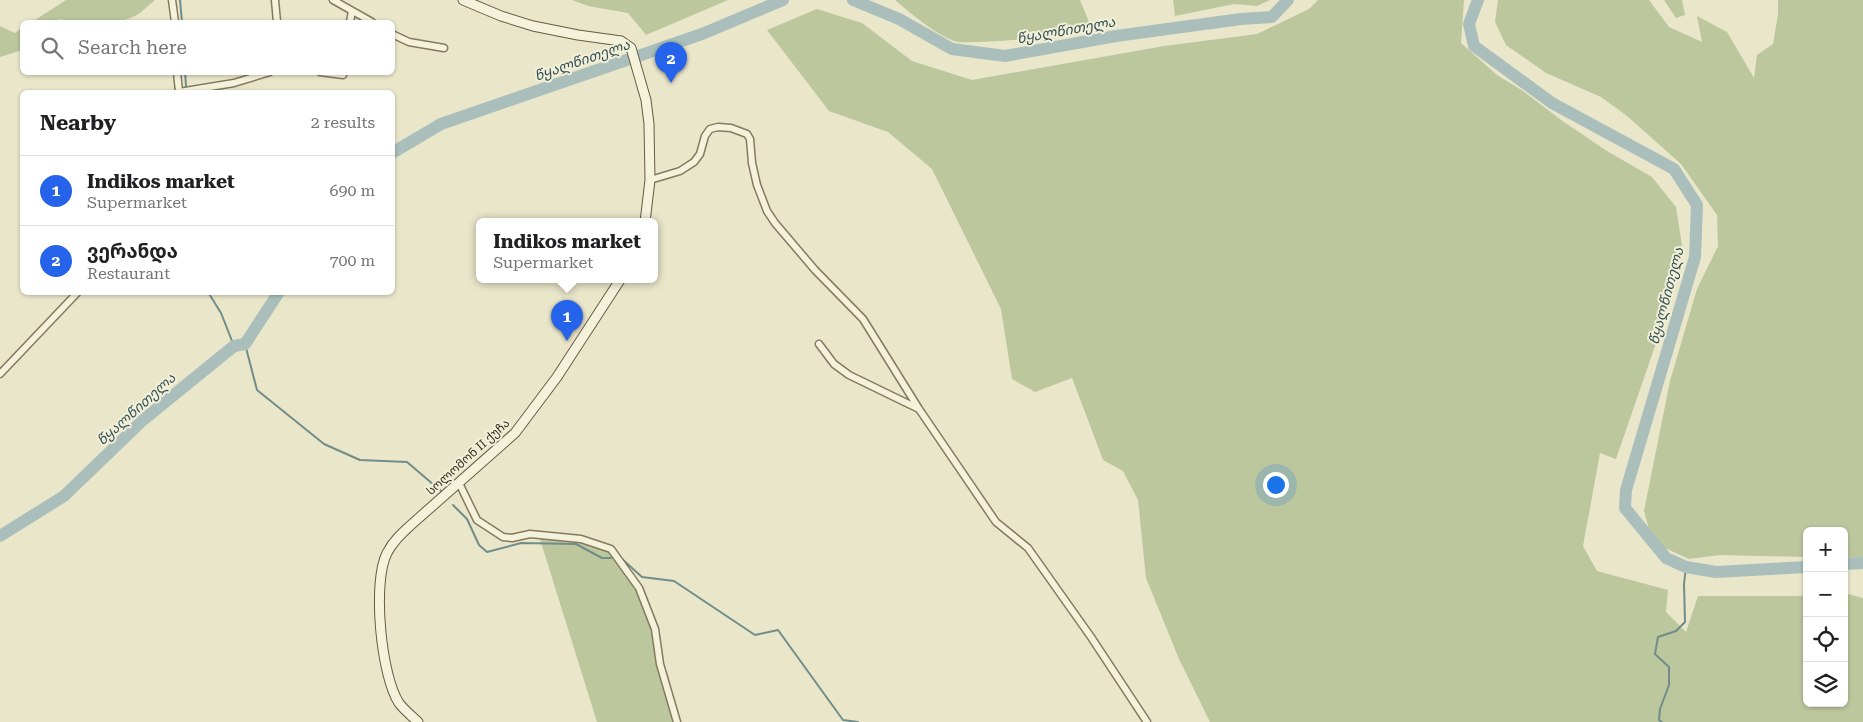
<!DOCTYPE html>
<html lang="en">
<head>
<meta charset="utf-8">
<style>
	:root { --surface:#fff; --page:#f6f6f6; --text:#202124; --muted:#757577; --line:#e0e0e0; --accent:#2563eb }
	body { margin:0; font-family:"Roboto Serif","Noto Sans Georgian",serif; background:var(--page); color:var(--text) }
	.controls { position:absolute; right:15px; bottom:15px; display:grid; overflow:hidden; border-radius:8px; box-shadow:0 1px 4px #0004 }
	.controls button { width:45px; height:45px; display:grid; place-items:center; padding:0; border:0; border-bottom:1px solid var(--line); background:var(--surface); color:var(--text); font:25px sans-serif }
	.you { position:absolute; left:1275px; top:484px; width:18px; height:18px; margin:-12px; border:4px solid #fff; border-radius:50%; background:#1a73e8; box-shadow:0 0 0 8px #1a73e833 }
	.badge { display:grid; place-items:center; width:32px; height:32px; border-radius:50%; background:var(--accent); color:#fff; font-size:16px; font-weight:700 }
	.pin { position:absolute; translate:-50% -41px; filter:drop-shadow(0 1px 2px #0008) }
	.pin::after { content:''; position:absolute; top:26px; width:18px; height:15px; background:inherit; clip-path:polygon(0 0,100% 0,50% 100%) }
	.popup { position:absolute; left:476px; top:218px; width:182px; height:65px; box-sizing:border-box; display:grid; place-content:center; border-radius:8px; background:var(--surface); filter:drop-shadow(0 1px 4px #0005); font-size:16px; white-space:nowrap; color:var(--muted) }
	.popup b { font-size:19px; color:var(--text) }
	.popup::after { content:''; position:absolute; left:50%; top:100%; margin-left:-10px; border:10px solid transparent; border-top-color:var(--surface) }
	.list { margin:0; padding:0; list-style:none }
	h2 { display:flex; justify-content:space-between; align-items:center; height:65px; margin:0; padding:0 20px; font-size:21px }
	h2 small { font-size:16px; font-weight:400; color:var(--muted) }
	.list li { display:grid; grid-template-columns:32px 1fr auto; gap:15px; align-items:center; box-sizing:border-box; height:70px; padding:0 20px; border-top:1px solid var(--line) }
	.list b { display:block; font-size:19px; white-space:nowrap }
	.list p { margin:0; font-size:16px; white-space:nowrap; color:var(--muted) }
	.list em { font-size:16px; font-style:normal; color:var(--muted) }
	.icon { flex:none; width:28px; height:28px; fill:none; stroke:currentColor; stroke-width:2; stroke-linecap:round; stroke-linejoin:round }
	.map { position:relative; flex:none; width:1863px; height:722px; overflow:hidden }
	.search { position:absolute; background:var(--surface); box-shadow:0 1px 4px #0004; left:20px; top:20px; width:375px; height:55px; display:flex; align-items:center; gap:12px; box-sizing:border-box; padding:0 18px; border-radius:8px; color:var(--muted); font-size:19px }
	.panel { position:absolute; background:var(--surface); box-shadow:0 1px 4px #0004; left:20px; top:90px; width:375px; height:205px; border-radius:8px }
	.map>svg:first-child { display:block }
	.green { fill:#bcc79e }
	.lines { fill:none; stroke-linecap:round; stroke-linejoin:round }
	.stream { stroke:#718d8a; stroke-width:2 }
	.river { stroke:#aabfbc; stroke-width:12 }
	.minor-casing { stroke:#857a60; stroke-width:9 }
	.secondary-casing { stroke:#675b43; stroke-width:11 }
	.minor { stroke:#f5f2dc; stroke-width:6 }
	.secondary { stroke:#f5f2dc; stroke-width:9 }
	.labels { text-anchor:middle; stroke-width:4; stroke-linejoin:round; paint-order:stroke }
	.street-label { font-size:12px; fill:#373022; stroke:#f2efd8 }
	.water-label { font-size:14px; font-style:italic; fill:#335155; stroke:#f2efd8 }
</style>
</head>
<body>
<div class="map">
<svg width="1863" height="722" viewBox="0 0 1863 722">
	<rect width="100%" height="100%" fill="#eae6ca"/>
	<path class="green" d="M 66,0 L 155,0 C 150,4 145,9 140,13 C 117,28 85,23 59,19 L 56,22 L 32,22 Z
		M 572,0 L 728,0 L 646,35 L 628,13 L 588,6 Z
		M 895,0 L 1080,0 L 1091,27 C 1053,36 1012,42 973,42 C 968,42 960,43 954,41 C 932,32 913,15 895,0 Z
		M 1173,0 L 1270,0 L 1257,6 L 1234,4 L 1175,16 Z
		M 1318,0 L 1464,0 L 1461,43 L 1497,75 L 1523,91 L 1561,120 L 1607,151 L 1652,177 L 1676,207 L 1682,245 L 1663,323 L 1616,459 L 1600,453 L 1583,546 L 1597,571 L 1668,590 L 1666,612 L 1686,632 L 1698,596 L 1807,596 L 1807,703 L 1844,703 L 1844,593 L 1863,598 L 1863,722 L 1210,722 L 1179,659 L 1146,578 L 1138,500 L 1123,471 L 1103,460 L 1072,378 L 1035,392 L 1012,379 L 1001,309 L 932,169 L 888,132 L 829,111 L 767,30 L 817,9 L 862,23 L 912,61 L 972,80 L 1164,46 L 1257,34 L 1309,9 Z
		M 1498,0 L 1649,0 L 1669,27 L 1702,42 L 1697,16 L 1727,32 L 1754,78 L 1757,55 L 1773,44 L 1778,14 L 1778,0 L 1863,0 L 1863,557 L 1844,558 L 1844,531 L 1807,531 L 1807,557 L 1720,555 L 1689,559 L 1665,548 L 1650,533 L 1644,511 L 1670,381 L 1697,289 L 1718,246 L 1717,215 L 1681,164 L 1627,116 L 1601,97 L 1546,73 L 1506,45 L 1495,22 Z
		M 1664,0 L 1682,0 L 1685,15 L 1676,18 Z
		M 0,26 L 15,33 L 22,28 L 22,50 L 0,57 Z
		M 539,536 L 580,540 L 606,550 L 616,558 L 639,585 L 678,722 L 597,722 Z"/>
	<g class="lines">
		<path class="stream" d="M 180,0 L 182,22
			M 185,72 L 186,86
			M 208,292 L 221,313 L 234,346
			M 245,344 L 257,390 L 324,444 L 360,460 L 407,462 L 441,491
			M 453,505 L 467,519 L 479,545 L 487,552 L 521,543 L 576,544 L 602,558 L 611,558
			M 622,559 L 642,577 L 674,581 L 755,635 L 778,630 L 843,720 L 858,722
			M 1662,722 L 1659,720 L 1660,709 L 1669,685 L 1669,667 L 1655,654 L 1658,637 L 1676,631 L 1685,622 L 1684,584 L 1686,567"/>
		<path class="river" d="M 853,0 L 899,19 L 952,49 L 1005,56 L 1116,36 L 1241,19 L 1272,17 L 1288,0
			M 1478,0 L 1469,24 L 1474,46 L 1552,103 L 1674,169 L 1697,205 L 1695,257 L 1626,490 L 1625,508 L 1666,558 L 1686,567 L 1716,572 L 1807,567
			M 392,153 L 441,124 L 702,34 L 783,0
			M 0,536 L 64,496 L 143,420 L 234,346 L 245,344 L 279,292
			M 1844,564 L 1863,563"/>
		<g class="minor-casing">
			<path id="minor" d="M 172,0 L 175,22
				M 275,0 L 277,22
				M 333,0 L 372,22
				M 350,22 L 352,11
				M 392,34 L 409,42 L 444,48
				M 177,72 L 179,92
				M 320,72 L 343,75 L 343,72
				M 179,92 L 234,83 L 270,72
				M 650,180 L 680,171 L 694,162 L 700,154 L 705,136 L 710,129 L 718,127 L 731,128 L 747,134 L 750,139 L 752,163 L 757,185 L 767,211 L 775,223 L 815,270 L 863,319 L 919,409 L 996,522 L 1028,548 L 1091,637 L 1147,722
				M 819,344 L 834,364 L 849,375 L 919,409
				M 0,374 L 78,292
				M 459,483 L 477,520 L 503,537 L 512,538 L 530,534 L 581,539 L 611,549 L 639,588 L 655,629 L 660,664 L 677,722"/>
		</g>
		<g class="secondary-casing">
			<path id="secondary" d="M 463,0 L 501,16 L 533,26 L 578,35 L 621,41 L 631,48 L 646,100 L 649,124 L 650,180 L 645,222
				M 418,722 C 412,716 404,710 399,703 C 381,676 372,582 387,553 C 393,541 403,532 412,524 L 515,433 L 557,377 L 620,280"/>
		</g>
		<use href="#minor" class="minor"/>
		<use href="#secondary" class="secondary"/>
	</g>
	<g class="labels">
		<g class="street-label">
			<text transform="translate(468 457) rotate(-42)" y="4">სოლომონ II ქუჩა</text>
		</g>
		<g class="water-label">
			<text transform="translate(1066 30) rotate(-10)" y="5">წყალწითელა</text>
			<text transform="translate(582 60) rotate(-19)" y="5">წყალწითელა</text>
			<text transform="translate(1666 296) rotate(-75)" y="5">წყალწითელა</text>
			<text transform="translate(136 409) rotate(-42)" y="5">წყალწითელა</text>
		</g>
	</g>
</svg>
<div class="controls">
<button>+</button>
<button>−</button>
<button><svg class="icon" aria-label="locate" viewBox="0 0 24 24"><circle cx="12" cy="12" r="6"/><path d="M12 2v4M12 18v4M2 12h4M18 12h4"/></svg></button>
<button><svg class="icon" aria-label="layers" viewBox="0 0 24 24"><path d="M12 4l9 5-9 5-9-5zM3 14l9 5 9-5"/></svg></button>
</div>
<div class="you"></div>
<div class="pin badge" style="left:567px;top:341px">1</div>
<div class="popup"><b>Indikos market</b>Supermarket</div>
<div class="pin badge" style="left:671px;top:83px">2</div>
<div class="search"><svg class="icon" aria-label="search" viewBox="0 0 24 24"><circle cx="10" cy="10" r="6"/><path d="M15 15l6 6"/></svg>Search here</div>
<section class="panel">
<h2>Nearby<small>2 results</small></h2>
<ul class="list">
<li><span class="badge">1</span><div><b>Indikos market</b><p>Supermarket</p></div><em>690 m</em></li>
<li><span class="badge">2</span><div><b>ვერანდა</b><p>Restaurant</p></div><em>700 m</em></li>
</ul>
</section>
</div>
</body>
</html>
